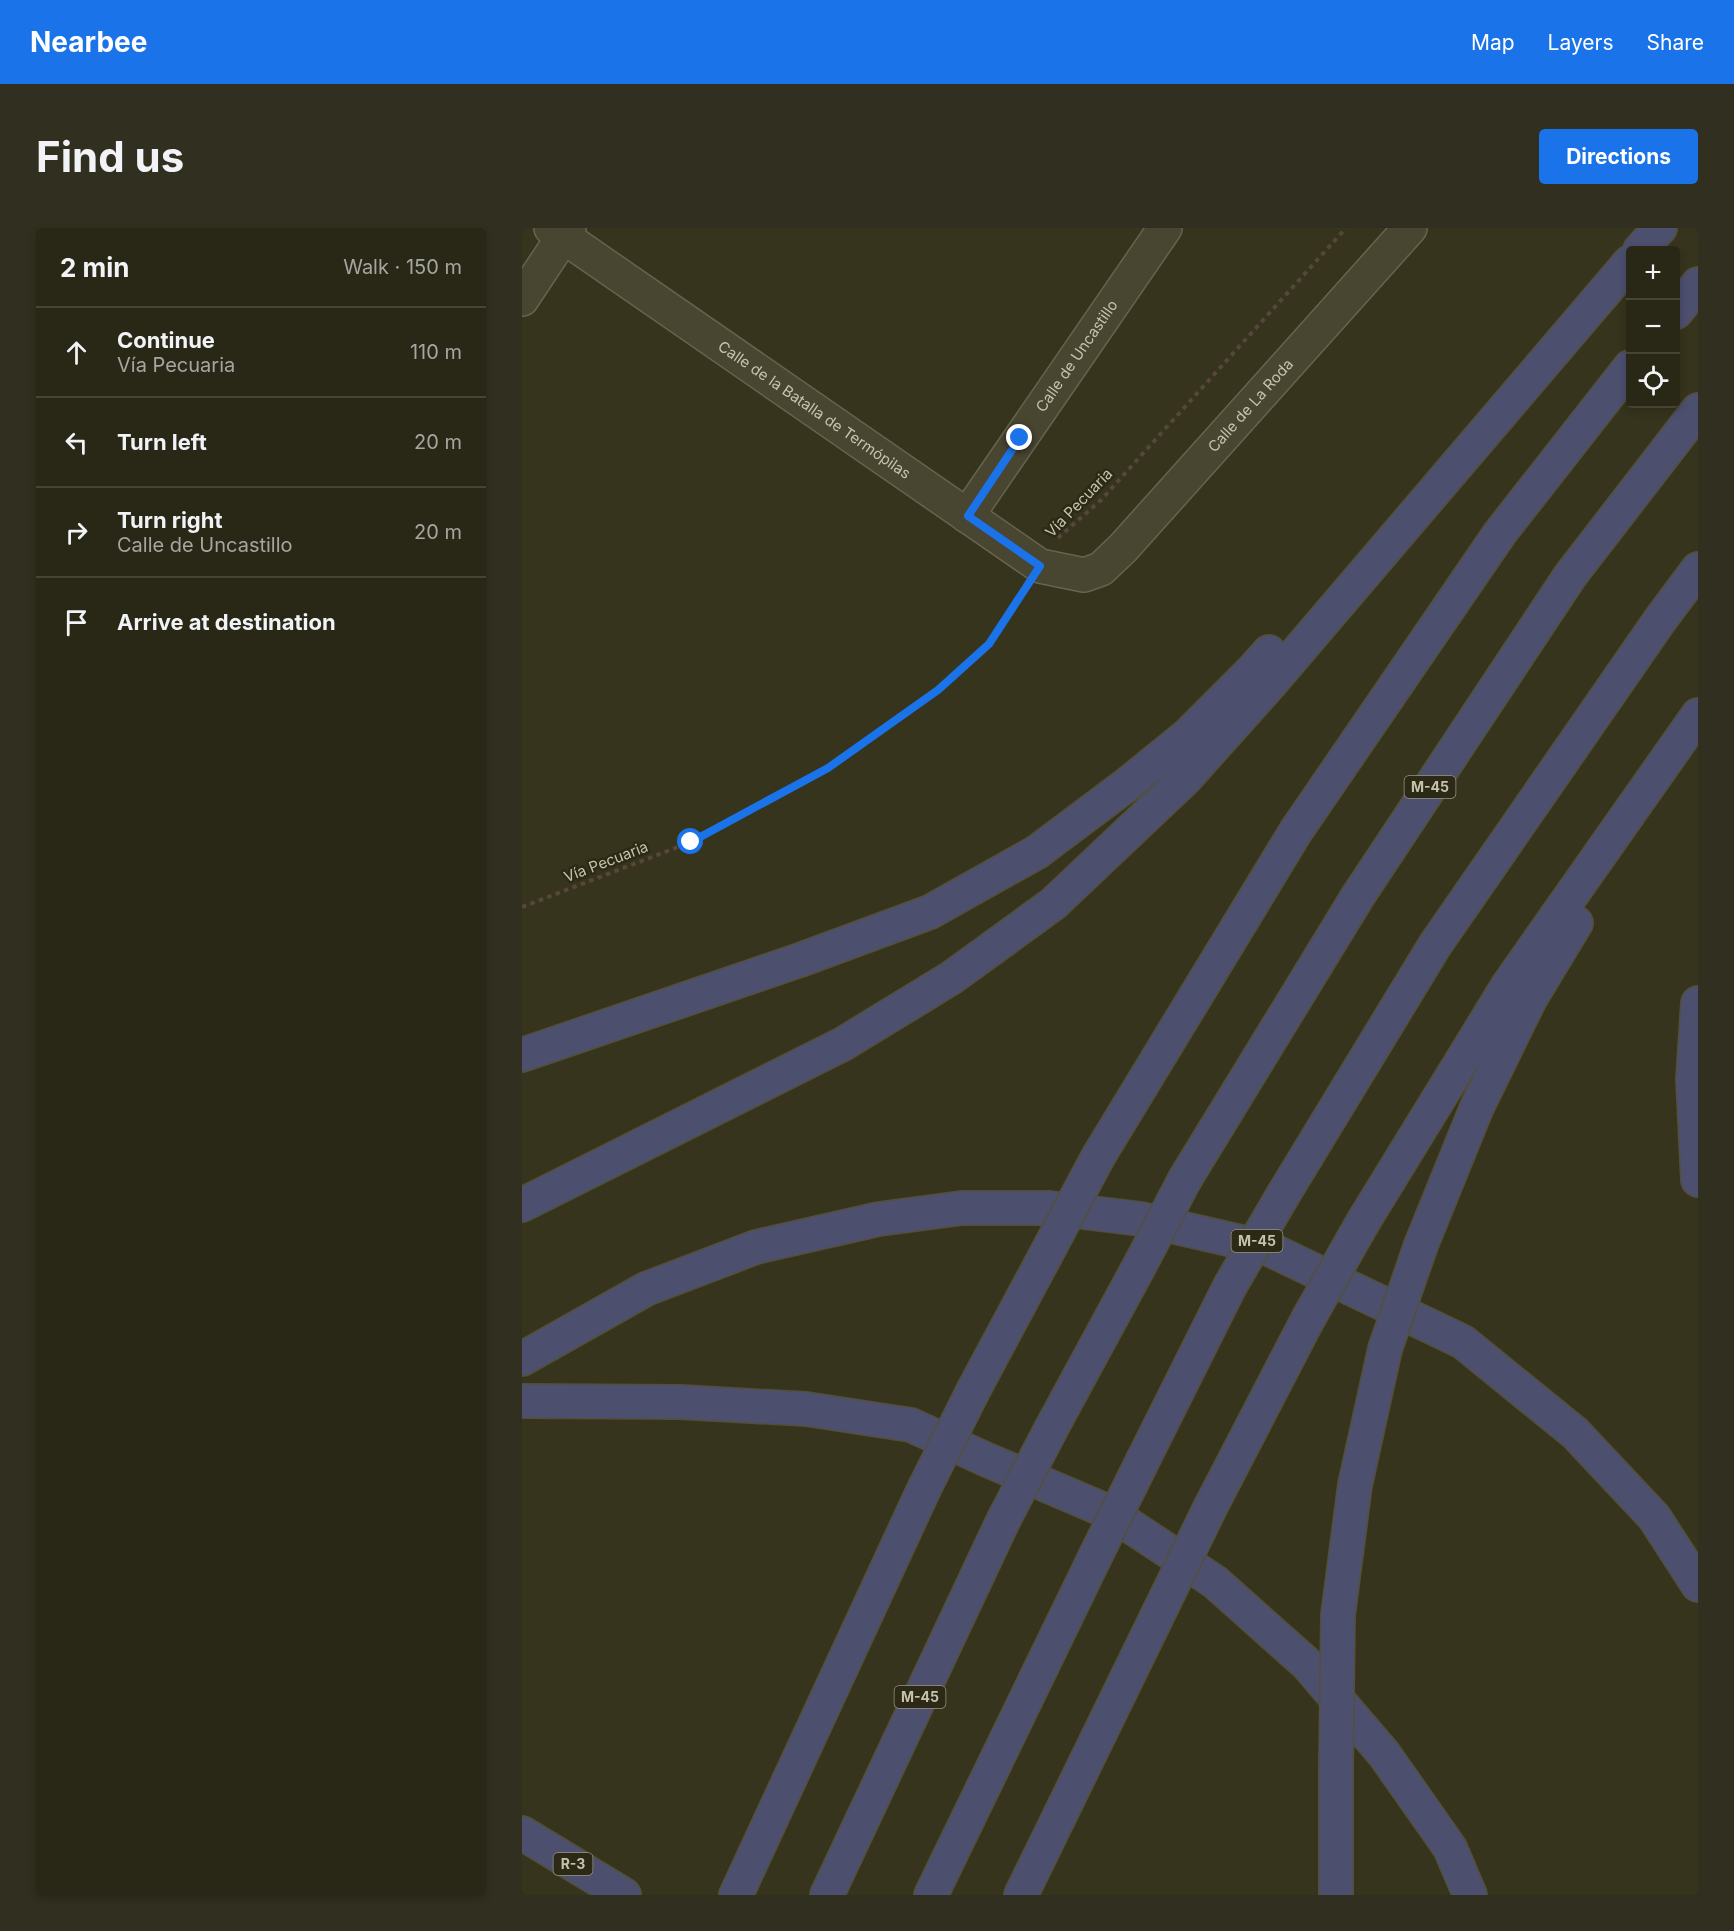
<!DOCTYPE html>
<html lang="en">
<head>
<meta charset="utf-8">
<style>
	:root { --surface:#292716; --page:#312f1f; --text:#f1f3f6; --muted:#a5a5a1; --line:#454435; --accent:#1a73e8 }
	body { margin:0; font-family:Inter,sans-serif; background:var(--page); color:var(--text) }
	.controls { position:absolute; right:18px; top:18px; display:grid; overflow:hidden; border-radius:6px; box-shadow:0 3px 9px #0003 }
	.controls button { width:54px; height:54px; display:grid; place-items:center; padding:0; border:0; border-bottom:2px solid var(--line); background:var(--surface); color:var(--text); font:30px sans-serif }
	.stop { position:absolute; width:18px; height:18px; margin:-14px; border:4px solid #1a73e8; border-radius:50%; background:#fff }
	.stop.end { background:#1a73e8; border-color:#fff; box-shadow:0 2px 6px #0008 }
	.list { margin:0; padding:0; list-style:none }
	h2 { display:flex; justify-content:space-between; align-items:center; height:78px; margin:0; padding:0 24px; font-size:26px }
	h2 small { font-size:20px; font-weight:400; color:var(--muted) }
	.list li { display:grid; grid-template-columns:39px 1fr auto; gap:18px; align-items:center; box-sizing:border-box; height:90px; padding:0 24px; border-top:2px solid var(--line) }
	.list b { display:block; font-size:22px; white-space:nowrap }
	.list p { margin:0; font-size:20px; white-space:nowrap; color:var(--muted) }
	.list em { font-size:20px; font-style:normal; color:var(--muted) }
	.icon { flex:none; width:33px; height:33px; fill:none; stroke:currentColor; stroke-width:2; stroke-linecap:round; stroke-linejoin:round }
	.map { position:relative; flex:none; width:1176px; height:1667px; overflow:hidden; border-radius:6px }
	header { display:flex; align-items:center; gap:36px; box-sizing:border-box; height:84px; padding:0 30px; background:var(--accent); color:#fff }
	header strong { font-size:28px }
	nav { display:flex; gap:33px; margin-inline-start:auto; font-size:21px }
	.intro { display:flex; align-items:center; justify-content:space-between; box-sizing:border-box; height:144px; padding:0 36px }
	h1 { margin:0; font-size:42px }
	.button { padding:15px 27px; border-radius:6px; background:var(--accent); color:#fff; font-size:21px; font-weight:700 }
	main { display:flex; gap:36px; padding:0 36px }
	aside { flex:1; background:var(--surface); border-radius:6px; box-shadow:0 3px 9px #0003 }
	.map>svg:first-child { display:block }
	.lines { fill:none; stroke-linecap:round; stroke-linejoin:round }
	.minor-casing { stroke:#66644e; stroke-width:36 }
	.highway-casing { stroke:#52503b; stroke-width:36 }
	.path { stroke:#56463c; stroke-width:4; stroke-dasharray:4.5 4.5; stroke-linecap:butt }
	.minor { stroke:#484531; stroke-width:33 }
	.highway { stroke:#4d4f6f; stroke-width:33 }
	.highway-bridge-casing { stroke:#52503b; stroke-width:36; stroke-linecap:butt }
	.highway-bridge { stroke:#4d4f6f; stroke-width:33 }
	.route { stroke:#1a73e8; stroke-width:8 }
	.labels { text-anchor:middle; stroke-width:5; stroke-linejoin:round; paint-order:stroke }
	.shield { fill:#2c2a17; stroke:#97957e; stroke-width:1.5 }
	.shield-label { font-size:14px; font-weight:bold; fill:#c5c3aa }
	.street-label { font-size:15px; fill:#c5c3aa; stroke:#2c2a17 }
</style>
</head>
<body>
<header>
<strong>Nearbee</strong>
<nav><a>Map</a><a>Layers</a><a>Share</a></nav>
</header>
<div class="intro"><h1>Find us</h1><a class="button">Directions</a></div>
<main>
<aside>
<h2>2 min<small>Walk · 150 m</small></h2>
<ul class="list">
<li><svg class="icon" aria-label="ahead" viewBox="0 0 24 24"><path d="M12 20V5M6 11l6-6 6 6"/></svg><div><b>Continue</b><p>Vía Pecuaria</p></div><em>110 m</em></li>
<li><svg class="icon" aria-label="left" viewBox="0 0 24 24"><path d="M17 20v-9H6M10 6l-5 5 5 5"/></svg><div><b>Turn left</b></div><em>20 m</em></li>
<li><svg class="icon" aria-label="right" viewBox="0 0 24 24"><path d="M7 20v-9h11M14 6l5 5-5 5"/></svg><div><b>Turn right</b><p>Calle de Uncastillo</p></div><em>20 m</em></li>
<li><svg class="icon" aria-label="arrive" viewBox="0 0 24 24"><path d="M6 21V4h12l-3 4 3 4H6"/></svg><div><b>Arrive at destination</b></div></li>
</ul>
</aside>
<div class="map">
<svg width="1176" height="1667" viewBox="0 0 1176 1667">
	<rect width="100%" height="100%" fill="#37341d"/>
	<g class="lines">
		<g class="minor-casing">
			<g id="minor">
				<path id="s1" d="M 29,0 L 518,338 L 562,347 L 579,341 L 601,320 L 888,0"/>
				<path d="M 0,71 L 47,0"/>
				<path id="s2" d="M 445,288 L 643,0"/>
			</g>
		</g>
		<g class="highway-casing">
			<path id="highway" d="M 1118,22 L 1138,0
				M 1154,84 L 1176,56
				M 1176,775 L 1171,851 L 1176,952
				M 0,827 L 278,732 L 408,684 L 515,624 L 603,558 L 666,507 L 730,443 L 747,424
				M 576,929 L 774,603 L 978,305 L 1108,139
				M 663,951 L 836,668 L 1048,348 L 1176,182
				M 761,967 L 913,717 L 1138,392 L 1176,341
				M 0,977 L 321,816 L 429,750 L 531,676 L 663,551 L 748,456 L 1108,34
				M 841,994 L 987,756 L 1176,487
				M 899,1017 L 955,879 L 1008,771 L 1054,695
				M 0,1131 L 124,1061 L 234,1019 L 357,991 L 440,980 L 528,980 L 619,991 L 745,1020 L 941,1114 L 1053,1205 L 1132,1289 L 1176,1357
				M 451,1163 L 528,1019
				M 0,1173 L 158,1174 L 284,1181 L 389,1197 L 463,1231 L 587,1284 L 693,1354 L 785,1436 L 862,1526 L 928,1620 L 948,1667
				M 529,1201 L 619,1035
				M 621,1232 L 708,1058
				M 689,1278 L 786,1091
				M 816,1387 L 833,1257 L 863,1121
				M 814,1540 L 814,1667
				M 0,1605 L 102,1667
				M 214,1667 L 402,1261
				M 305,1667 L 481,1293
				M 409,1667 L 572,1331
				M 499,1667 L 643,1372"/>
		</g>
		<path class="path" d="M 536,310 L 579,272 L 824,0
			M 0,679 L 169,614 L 306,540 L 416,462 L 467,416 L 503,362"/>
		<use href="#minor" class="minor"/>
		<use href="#highway" class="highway"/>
		<g class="highway-bridge-casing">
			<path id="highway-bridge" d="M 528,1019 L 576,929
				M 619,1035 L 663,951
				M 708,1058 L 761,967
				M 786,1091 L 841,994
				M 863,1121 L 899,1017
				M 402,1261 L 451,1163
				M 481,1293 L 529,1201
				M 572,1331 L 621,1232
				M 643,1372 L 689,1278
				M 814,1540 L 816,1387"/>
		</g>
		<use href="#highway-bridge" class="highway-bridge"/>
	</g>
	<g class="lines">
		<path class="route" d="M 169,614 L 306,540 L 416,462 L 467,416 L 518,338 L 446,288 L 498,210"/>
	</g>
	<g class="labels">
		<g class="shield">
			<rect x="882.5" y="548" width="51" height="22" rx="4.5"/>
			<rect x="709.5" y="1002" width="51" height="22" rx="4.5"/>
			<rect x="372.5" y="1458" width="51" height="22" rx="4.5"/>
			<rect x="31.5" y="1625" width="39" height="22" rx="4.5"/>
		</g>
		<g class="shield-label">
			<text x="908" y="564">M-45</text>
			<text x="735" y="1018">M-45</text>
			<text x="398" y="1474">M-45</text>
			<text x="51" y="1641">R-3</text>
		</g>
		<g class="street-label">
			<text dy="5" stroke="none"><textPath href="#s2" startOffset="194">Calle de Uncastillo</textPath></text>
			<text dy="5" stroke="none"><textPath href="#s1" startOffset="879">Calle de La Roda</textPath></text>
			<text dy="5" stroke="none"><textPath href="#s1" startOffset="320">Calle de la Batalla de Termópilas</textPath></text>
			<text transform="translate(557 275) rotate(-46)" y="5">Vía Pecuaria</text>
			<text transform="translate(84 634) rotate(-21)" y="5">Vía Pecuaria</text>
		</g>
	</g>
</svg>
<div class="controls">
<button>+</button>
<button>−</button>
<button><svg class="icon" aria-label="locate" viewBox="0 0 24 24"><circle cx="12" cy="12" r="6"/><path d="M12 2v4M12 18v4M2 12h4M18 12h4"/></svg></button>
</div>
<div class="stop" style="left:169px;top:614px"></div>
<div class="stop end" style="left:498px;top:210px"></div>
</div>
</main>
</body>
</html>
